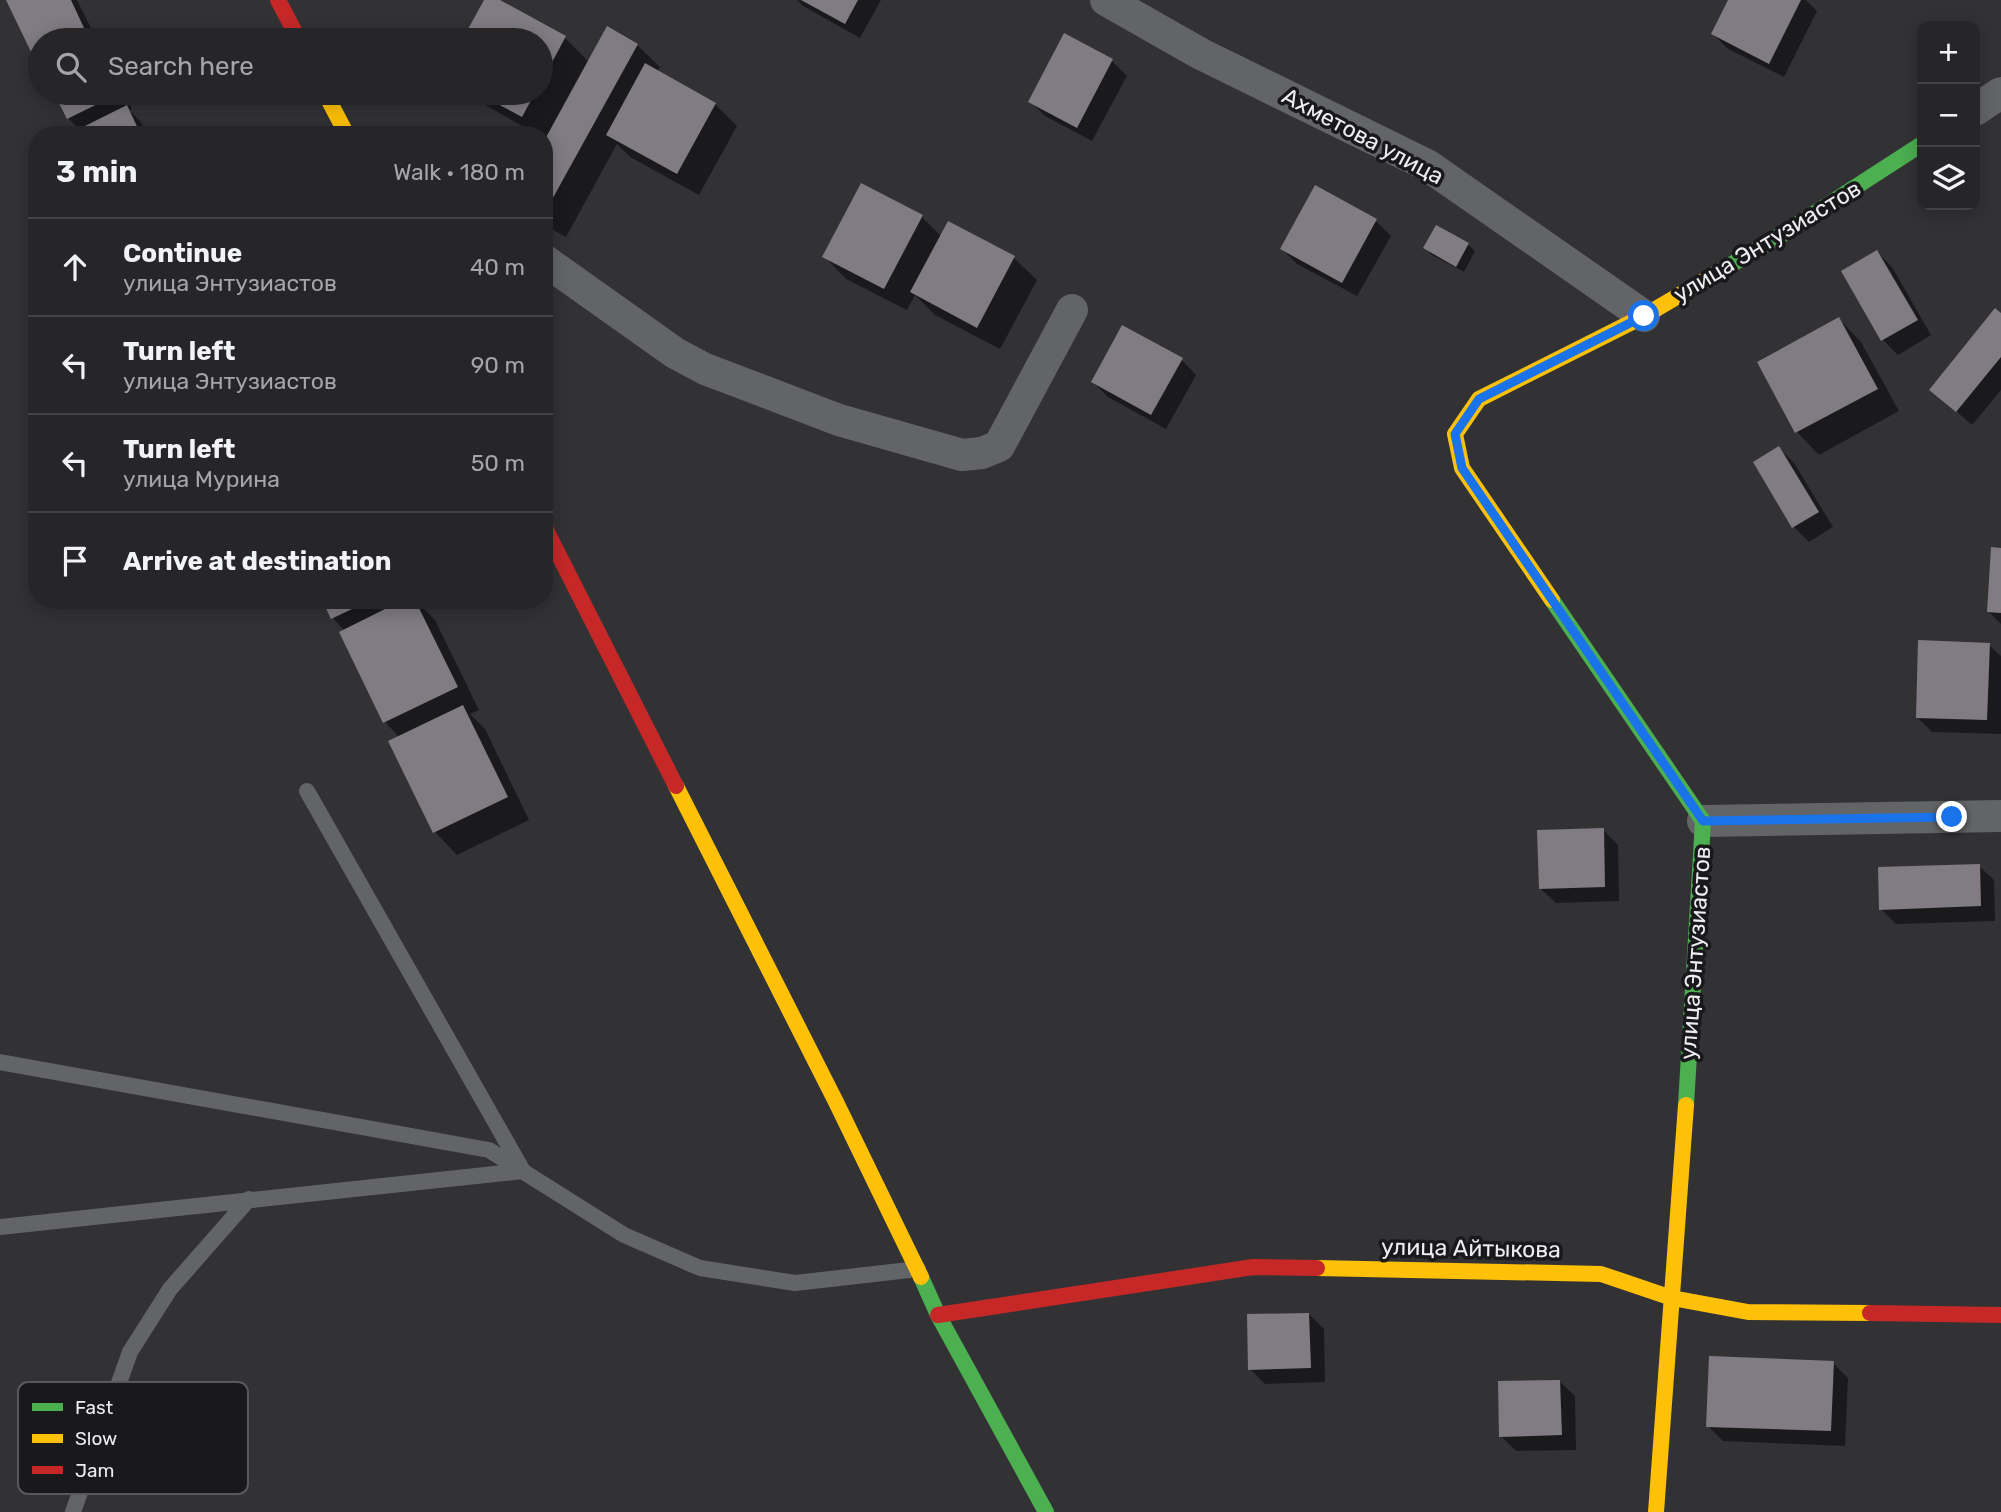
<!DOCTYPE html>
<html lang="en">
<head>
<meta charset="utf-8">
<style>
	:root { --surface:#262628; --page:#2e2e30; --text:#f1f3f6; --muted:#a4a5a8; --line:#424345 }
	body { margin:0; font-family:Rubik,sans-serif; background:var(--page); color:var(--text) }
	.controls { position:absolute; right:21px; top:21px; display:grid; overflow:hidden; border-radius:14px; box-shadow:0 4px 18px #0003 }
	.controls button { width:63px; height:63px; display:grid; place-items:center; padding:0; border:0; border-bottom:2px solid var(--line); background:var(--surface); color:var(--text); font:35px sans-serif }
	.stop { position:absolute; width:21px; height:21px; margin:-16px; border:5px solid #1a73e8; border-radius:50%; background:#fff }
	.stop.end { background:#1a73e8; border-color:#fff; box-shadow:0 2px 7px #0008 }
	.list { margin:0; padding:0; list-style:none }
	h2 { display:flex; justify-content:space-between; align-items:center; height:91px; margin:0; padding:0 28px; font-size:30px }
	h2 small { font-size:23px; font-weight:400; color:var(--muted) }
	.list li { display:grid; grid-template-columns:46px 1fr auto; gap:21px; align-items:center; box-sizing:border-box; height:98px; padding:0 28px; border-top:2px solid var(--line) }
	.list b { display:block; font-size:26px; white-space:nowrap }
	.list p { margin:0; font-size:23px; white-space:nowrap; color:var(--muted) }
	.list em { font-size:23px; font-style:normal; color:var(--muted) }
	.icon { flex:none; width:38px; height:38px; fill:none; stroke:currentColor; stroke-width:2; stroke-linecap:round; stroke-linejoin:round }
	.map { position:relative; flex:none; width:2001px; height:1512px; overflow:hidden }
	.search { position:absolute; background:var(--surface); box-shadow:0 4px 18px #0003; left:28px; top:28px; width:525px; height:77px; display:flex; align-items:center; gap:18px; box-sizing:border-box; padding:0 24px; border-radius:38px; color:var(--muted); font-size:26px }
	.panel { position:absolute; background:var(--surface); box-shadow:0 4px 18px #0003; left:28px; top:126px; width:525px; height:483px; border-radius:28px }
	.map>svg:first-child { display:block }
	.shadow { fill:#0007 }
	.building { fill:#817c84 }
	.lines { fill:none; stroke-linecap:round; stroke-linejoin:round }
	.lane { stroke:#636466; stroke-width:16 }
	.street { stroke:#636466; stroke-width:32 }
	.fast { stroke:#4caf50; stroke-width:16 }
	.slow { stroke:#ffc107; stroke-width:16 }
	.jam { stroke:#c62828; stroke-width:16 }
	.route { stroke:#1a73e8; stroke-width:9 }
	.labels { text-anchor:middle; stroke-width:7; stroke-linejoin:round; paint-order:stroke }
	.street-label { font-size:23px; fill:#ededf0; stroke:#19191c }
	.key { fill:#19191c; stroke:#59595c; stroke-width:2 }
	.key-label { font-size:19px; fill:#ededf0 }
</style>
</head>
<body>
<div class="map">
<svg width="2001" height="1512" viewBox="0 0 2001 1512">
	<rect width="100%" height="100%" fill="#323235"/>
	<path class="shadow" d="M 8,0 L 77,0 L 97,40 L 40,40 L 40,61 L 34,52 Z
		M 486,0 L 496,0 L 565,38 L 589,62 L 637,45 L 660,67 L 657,72 L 715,104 L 737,126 L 699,195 L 630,157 L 617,144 L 566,237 L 544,225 L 544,144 L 547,140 L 544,135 L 538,135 L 464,93 L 541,93 L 541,40 L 464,40 Z
		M 797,0 L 881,0 L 860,38 L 803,6 Z
		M 1730,0 L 1806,0 L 1817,11 L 1784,77 L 1728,49 L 1713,34 Z
		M 1065,36 L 1112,61 L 1127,76 L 1092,141 L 1045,116 L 1030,101 Z
		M 56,93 L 125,93 L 132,109 L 129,110 L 141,122 L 148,135 L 79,135 L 80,130 L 68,118 Z
		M 862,185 L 922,217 L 942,237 L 949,224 L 1014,258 L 1037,280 L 1000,349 L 935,315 L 915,295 L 907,310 L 846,279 L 824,256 Z
		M 1316,188 L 1376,221 L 1391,236 L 1357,296 L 1297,264 L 1282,249 Z
		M 1468,244 L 1475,251 L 1464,272 L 1432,255 L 1425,248 Z
		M 1877,252 L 1892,267 L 1931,335 L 1898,355 L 1883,340 Z
		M 2001,315 L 2001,390 L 1972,425 L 1932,390 Z
		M 1839,319 L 1861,342 L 1899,411 L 1819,455 L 1797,432 L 1759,363 Z
		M 1182,360 L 1196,375 L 1166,429 L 1108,397 L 1093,382 Z
		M 1779,448 L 1794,463 L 1833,527 L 1809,542 L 1794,527 Z
		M 2001,550 L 2001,624 L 1989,612 Z
		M 324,600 L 424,600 L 427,606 L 423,608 L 435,620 L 479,710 L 470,714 L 485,729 L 529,820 L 457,855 L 435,832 L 400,738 L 385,722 L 341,633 L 345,631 L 333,618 Z
		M 1989,645 L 2001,656 L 2001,734 L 1932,732 L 1917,717 Z
		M 1603,830 L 1618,845 L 1619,901 L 1556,903 L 1541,889 Z
		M 1979,866 L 1994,880 L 1995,921 L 1896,924 L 1881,909 Z
		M 1309,1314 L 1324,1329 L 1325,1382 L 1265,1384 L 1250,1369 Z
		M 1833,1363 L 1848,1378 L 1845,1446 L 1723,1441 L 1708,1426 Z
		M 1560,1382 L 1575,1396 L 1576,1450 L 1516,1451 L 1501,1436 Z"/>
	<path class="building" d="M 6,0 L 71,0 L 84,28 L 59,40 L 40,40 L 40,49 L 32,54 Z
		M 484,0 L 500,0 L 566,36 L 541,83 L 541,40 L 462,40 Z
		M 801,0 L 858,0 L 845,24 Z
		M 1728,0 L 1801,0 L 1769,64 L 1711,34 Z
		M 607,26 L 638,44 L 544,214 L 544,141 Z
		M 1064,33 L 1113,59 L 1077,128 L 1028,102 Z
		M 645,63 L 716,103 L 677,174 L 606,135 Z
		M 54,93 L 120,93 L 67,119 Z
		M 477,93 L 535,93 L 522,117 Z
		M 127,105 L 141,135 L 77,135 L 75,131 Z
		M 861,183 L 923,215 L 884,289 L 822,257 Z
		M 1315,185 L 1377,219 L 1342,283 L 1280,249 Z
		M 948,221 L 1015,256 L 977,328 L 910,292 Z
		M 1436,225 L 1469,243 L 1456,267 L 1423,248 Z
		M 1877,250 L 1918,320 L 1881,341 L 1841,271 Z
		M 1995,308 L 2001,313 L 2001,357 L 1956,412 L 1929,390 Z
		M 1839,317 L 1878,389 L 1795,433 L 1757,362 Z
		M 1122,325 L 1183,358 L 1151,415 L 1091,382 Z
		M 1779,446 L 1819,512 L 1792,528 L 1753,462 Z
		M 1991,547 L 2001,548 L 2001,613 L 1987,612 Z
		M 322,600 L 371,600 L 331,619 Z
		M 403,600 L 415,600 L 458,687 L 383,723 L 339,632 Z
		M 1918,640 L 1990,643 L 1987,720 L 1916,718 Z
		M 463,705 L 508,797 L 433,833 L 388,741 Z
		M 1604,828 L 1605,887 L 1539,889 L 1537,830 Z
		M 1980,864 L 1981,906 L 1879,910 L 1878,867 Z
		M 1309,1313 L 1311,1368 L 1248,1370 L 1247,1314 Z
		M 1709,1356 L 1834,1361 L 1831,1431 L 1706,1427 Z
		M 1560,1380 L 1562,1435 L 1499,1437 L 1498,1381 Z"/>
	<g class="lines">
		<path class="lane" d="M 0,1062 L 489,1150 L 624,1235 L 700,1268 L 795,1283 L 918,1269
			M 0,1227 L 523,1171 L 307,791
			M 73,1512 L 130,1352 L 170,1289 L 249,1199"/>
		<path class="street" d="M 1106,0 L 1201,54 L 1427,165 L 1644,316
			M 1975,110 L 2001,93
			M 544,260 L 675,353 L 705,369 L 839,420 L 962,455 L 982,453 L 999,446 L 1072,310
			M 1703,821 L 2001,816"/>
		<path class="fast" d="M 1707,279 L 1781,235 L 1922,144
			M 1552,600 L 1703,821 L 1686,1105
			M 921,1277 L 938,1315 L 1046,1512"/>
		<path class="slow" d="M 325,93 L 347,135
			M 1552,600 L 1462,468 L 1455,434 L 1479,399 L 1644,316 L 1707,279
			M 676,786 L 836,1102 L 921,1277
			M 1317,1268 L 1601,1274 L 1672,1298 L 1748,1312 L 1870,1313
			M 1656,1512 L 1686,1105"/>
		<path class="jam" d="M 278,0 L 299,40
			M 544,526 L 676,786
			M 1870,1313 L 2001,1315
			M 938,1315 L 1253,1267 L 1317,1268"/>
	</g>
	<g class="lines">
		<path class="route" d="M 1644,316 L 1479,399 L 1455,434 L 1462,468 L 1703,821 L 1952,817"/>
	</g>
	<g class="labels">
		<g class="street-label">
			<text transform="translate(1363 136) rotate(28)" y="8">Ахметова улица</text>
			<text transform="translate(1767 241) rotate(-31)" y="8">улица Энтузиастов</text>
			<text transform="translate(1695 953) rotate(-86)" y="8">улица Энтузиастов</text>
			<text transform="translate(1471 1248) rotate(1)" y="8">улица Айтыкова</text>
		</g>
	</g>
	<rect x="18" y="1382" width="230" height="112" rx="10" class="key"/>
	<rect x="32" y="1403" width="31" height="8" fill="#4caf50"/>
	<rect x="32" y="1434" width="31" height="9" fill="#ffc107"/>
	<rect x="32" y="1466" width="31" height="8" fill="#c62828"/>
	<g class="key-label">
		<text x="75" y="1414">Fast</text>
		<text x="75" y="1445">Slow</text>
		<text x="75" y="1477">Jam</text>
	</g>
</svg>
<div class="controls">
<button>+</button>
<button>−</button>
<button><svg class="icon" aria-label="layers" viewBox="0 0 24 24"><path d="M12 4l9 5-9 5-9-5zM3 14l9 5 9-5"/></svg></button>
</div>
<div class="stop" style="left:1644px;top:316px"></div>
<div class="stop end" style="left:1952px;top:817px"></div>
<div class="search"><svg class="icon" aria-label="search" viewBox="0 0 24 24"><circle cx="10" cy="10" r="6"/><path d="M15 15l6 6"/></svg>Search here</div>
<section class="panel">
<h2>3 min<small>Walk · 180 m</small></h2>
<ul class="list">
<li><svg class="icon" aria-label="ahead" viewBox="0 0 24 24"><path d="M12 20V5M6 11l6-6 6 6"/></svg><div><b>Continue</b><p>улица Энтузиастов</p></div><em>40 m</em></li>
<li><svg class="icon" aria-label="left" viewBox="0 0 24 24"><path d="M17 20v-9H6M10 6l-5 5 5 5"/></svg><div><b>Turn left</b><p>улица Энтузиастов</p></div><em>90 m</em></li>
<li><svg class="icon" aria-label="left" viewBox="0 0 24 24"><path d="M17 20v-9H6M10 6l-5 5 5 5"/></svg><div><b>Turn left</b><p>улица Мурина</p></div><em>50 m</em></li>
<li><svg class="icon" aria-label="arrive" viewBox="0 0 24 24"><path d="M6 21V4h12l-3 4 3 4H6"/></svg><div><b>Arrive at destination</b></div></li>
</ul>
</section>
</div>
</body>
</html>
